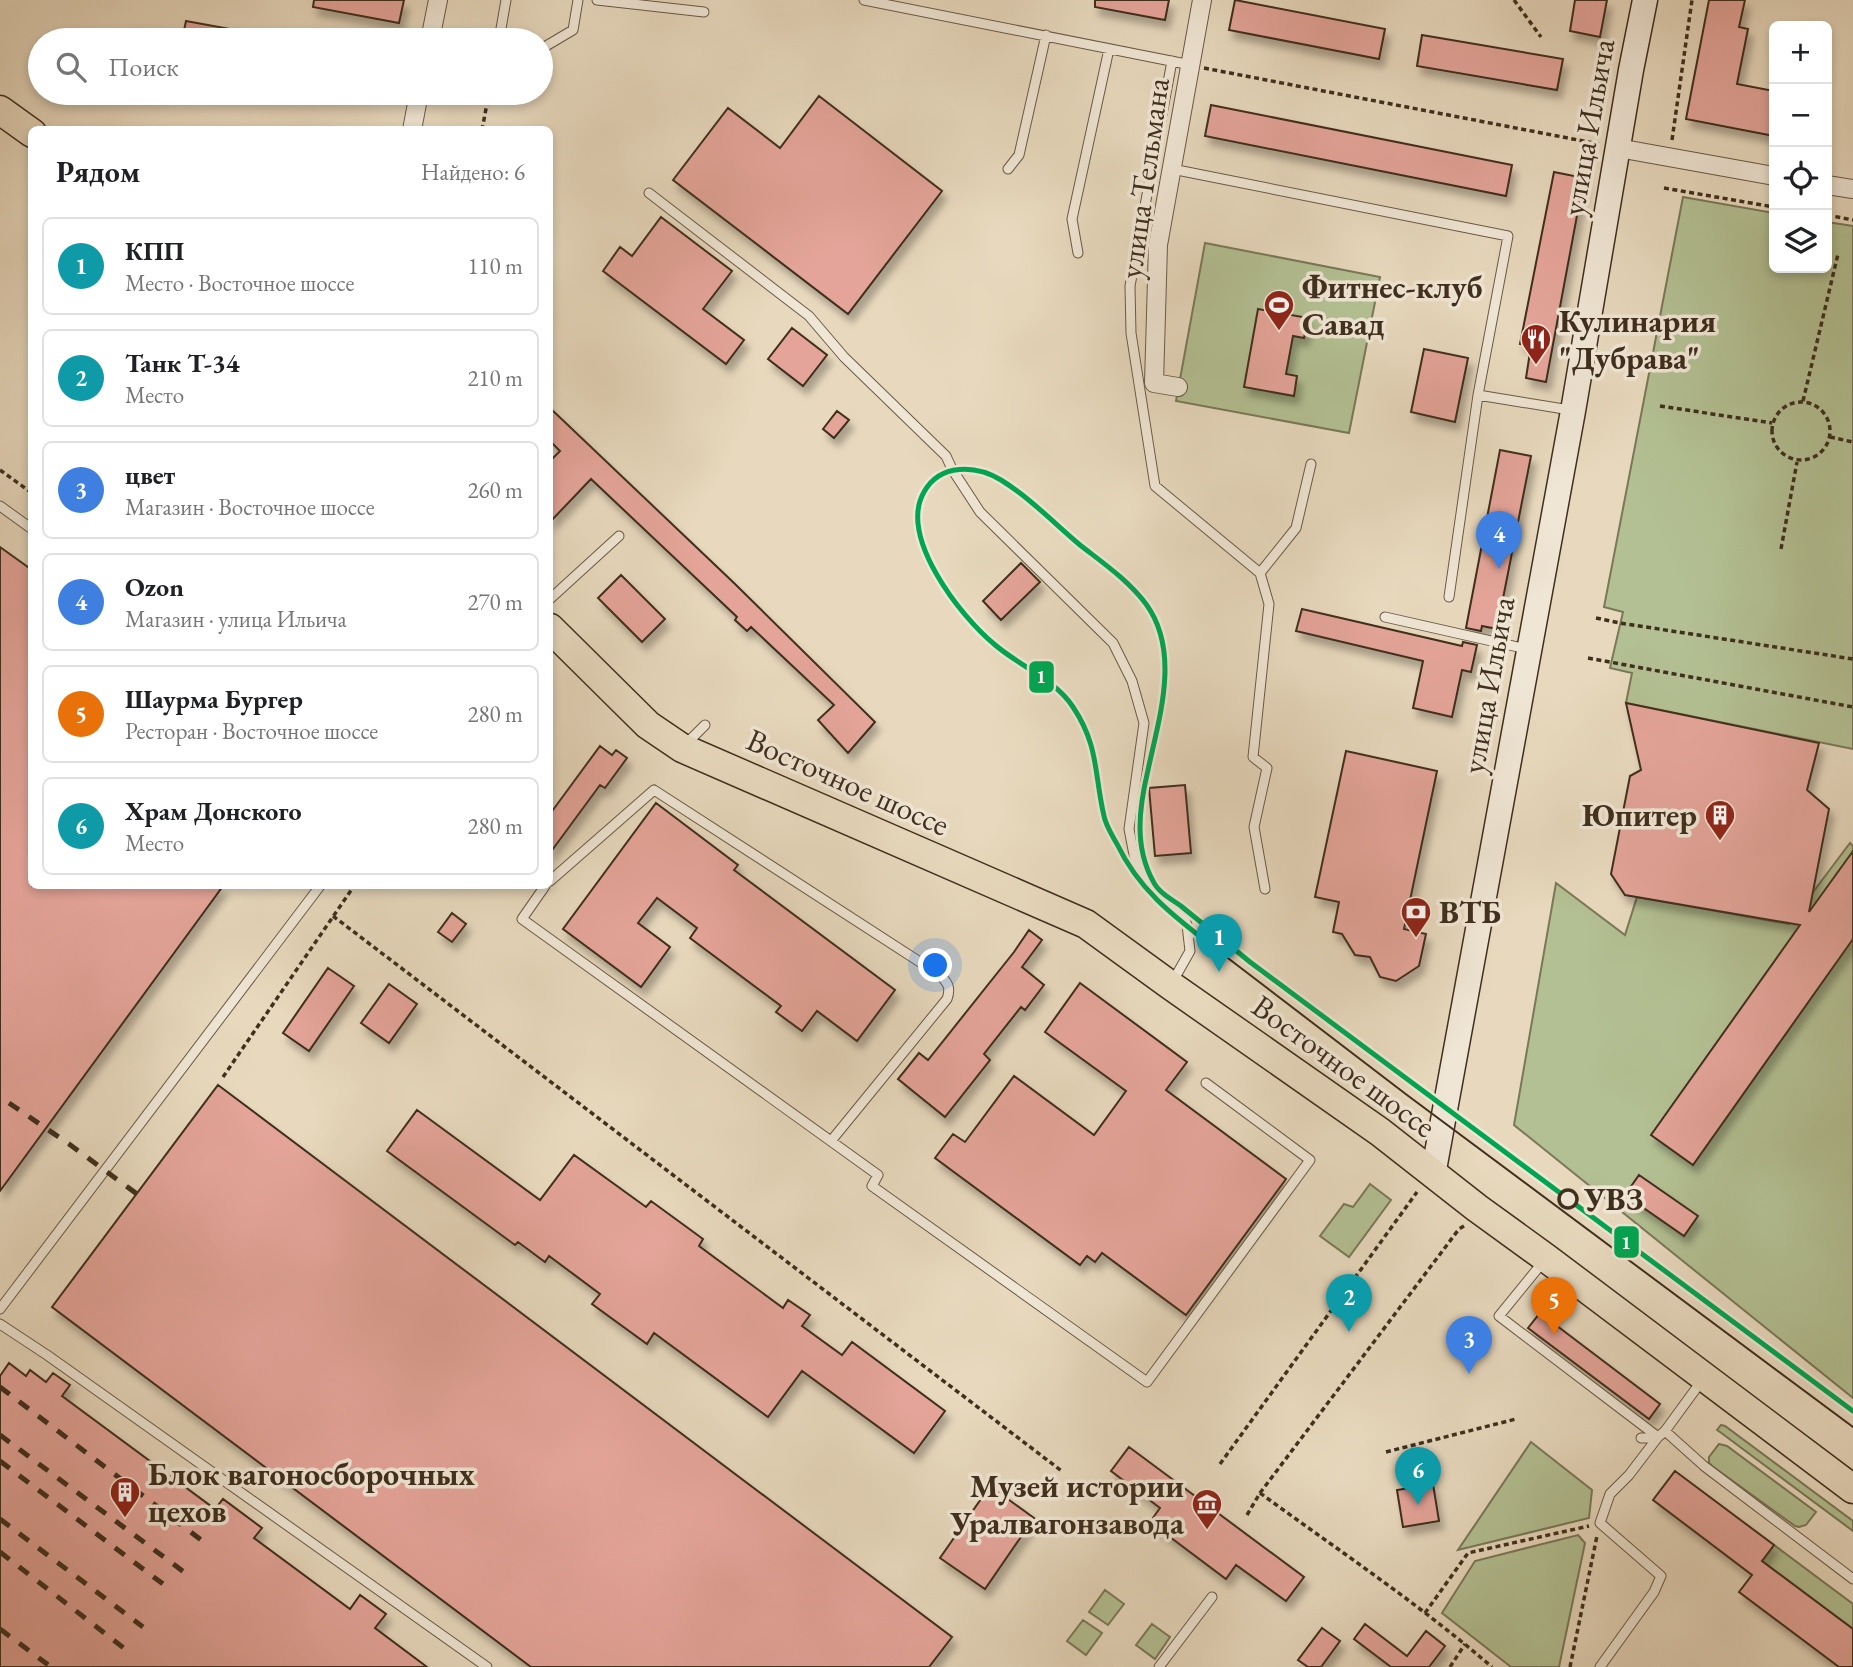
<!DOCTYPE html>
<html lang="ru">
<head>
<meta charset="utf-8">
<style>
	:root { --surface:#fff; --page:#f6f6f6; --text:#202124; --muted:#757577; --line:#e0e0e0; --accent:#0f766e }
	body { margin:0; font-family:"EB Garamond",serif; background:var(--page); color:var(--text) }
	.controls { position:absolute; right:21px; top:21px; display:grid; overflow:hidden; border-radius:10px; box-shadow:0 4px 10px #0003 }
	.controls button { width:63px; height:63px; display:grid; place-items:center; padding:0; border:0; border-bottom:2px solid var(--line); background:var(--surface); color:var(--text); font:35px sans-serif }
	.you { position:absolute; left:936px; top:966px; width:24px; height:24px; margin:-18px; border:5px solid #fff; border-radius:50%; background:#1a73e8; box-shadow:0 0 0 10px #1a73e833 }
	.badge { display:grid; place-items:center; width:46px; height:46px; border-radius:50%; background:var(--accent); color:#fff; font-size:23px; font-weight:700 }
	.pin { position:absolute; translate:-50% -58px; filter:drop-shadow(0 2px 4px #0008) }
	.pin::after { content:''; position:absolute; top:37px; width:24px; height:21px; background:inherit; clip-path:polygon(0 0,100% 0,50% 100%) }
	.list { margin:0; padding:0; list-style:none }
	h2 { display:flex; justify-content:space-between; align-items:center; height:91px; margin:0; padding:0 28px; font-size:30px }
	h2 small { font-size:23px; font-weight:400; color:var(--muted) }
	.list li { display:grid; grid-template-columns:46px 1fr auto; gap:21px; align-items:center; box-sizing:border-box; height:98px; margin:0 14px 14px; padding:0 14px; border:2px solid var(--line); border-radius:10px }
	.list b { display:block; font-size:26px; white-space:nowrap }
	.list p { margin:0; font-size:23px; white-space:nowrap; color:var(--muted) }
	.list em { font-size:23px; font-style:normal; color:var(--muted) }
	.icon { flex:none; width:38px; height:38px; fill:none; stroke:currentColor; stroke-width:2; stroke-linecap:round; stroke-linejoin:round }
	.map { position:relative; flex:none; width:1853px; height:1667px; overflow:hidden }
	.search { position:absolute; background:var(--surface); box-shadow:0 4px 10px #0003; left:28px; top:28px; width:525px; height:77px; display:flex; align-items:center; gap:18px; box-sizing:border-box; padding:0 24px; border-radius:38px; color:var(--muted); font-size:26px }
	.panel { position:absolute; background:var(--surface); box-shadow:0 4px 10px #0003; left:28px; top:126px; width:525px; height:763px; border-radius:10px }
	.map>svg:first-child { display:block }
	.green { fill:#b3c093; stroke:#797858; stroke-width:2 }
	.building { fill:#e4a499; stroke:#3f2f1d; stroke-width:2; filter:url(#shadow) }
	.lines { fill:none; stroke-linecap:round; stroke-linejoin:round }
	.lane-casing { stroke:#695a45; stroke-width:11 }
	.street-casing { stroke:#695a45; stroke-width:20 }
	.secondary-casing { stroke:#3f2f1d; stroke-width:27 }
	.primary-casing { stroke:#3f2f1d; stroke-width:31 }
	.path { stroke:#3f2f1d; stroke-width:3.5; stroke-dasharray:5 3.5; stroke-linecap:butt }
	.lane { stroke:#f0e6d5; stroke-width:9 }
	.street { stroke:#f0e6d5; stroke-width:18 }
	.secondary { stroke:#f0e6d5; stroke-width:24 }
	.primary { stroke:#e8d9be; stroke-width:28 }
	.tram { stroke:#3f2f1d; stroke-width:2 }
	.rail { stroke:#3f2f1d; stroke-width:5; stroke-dasharray:12 12; stroke-linecap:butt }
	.tram-1-casing { stroke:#f0e6d5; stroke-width:10 }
	.tram-1 { stroke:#00a651; stroke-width:5 }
	.stop-dot { fill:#f0e6d5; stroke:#3f2f1d; stroke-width:3.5 }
	.labels { text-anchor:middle; stroke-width:7; stroke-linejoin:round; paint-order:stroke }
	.street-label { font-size:32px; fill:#3f2f1d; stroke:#f0e6d5 }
	.poi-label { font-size:32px; font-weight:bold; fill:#3f2f1d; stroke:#f0e6d5; text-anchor:start }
	.stop-label { font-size:32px; font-weight:bold; fill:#3f2f1d; stroke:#f0e6d5; text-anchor:start }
	.line-badge { stroke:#f0e6d5; stroke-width:2.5 }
	.badge-label { font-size:19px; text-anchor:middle; font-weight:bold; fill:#fff }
</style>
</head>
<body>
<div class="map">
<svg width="1853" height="1667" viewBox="0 0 1853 1667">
	<defs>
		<filter id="shadow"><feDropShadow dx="4.5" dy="8" stdDeviation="3.5" flood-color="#0004"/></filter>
	</defs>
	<rect width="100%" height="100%" fill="#e8d9be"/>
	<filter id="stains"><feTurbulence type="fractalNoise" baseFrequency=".00286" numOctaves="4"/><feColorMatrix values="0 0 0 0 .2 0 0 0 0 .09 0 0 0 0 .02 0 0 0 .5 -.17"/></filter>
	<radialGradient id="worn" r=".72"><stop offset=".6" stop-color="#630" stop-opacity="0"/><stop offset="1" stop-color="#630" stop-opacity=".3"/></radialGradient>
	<path class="green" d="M 1683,197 L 1774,213 L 1774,268 L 1827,268 L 1827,222 L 1853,226 L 1853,749 L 1626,703 L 1632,673 L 1610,668 L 1623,612 L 1604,607 Z
		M 1205,243 L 1380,277 L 1349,433 L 1176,401 Z
		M 1850,843 L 1853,846 L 1853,1398 L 1514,1125 L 1556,883 L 1625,935 L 1637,897 L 1789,924 Z
		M 1370,1184 L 1391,1200 L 1349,1257 L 1320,1236 L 1344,1204 L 1353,1207 Z
		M 1721,1425 L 1725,1426 L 1853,1521 L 1853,1531 L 1720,1432 L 1717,1430 Z
		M 1531,1442 L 1592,1490 L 1589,1518 L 1458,1550 Z
		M 1719,1444 L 1727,1446 L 1816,1512 L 1806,1525 L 1799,1527 L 1795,1526 L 1712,1466 L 1709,1463 L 1709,1457 Z
		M 1578,1535 L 1585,1543 L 1559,1667 L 1511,1667 L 1442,1613 L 1475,1561 Z
		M 1774,1545 L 1853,1604 L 1853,1629 L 1762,1561 Z
		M 1105,1590 L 1124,1604 L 1108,1625 L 1089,1612 Z
		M 1083,1620 L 1102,1633 L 1086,1655 L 1067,1641 Z
		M 1152,1624 L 1170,1637 L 1155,1659 L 1136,1645 Z"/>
	<path class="building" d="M 314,0 L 404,0 L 399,23 L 313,7 Z
		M 1095,0 L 1169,0 L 1165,20 L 1095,7 Z
		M 1235,0 L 1385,29 L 1379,59 L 1229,30 Z
		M 1575,0 L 1607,0 L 1600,37 L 1570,31 Z
		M 1709,0 L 1745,0 L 1739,27 L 1748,29 L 1737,84 L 1774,91 L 1774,136 L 1686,119 Z
		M 186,21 L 252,33 L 252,40 L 182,40 Z
		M 1422,35 L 1563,59 L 1557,90 L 1417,66 Z
		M 819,96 L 942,191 L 848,314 L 673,180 L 728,108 L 780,148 Z
		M 1211,105 L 1512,165 L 1506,196 L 1205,136 Z
		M 1554,172 L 1584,178 L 1546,382 L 1526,378 L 1531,346 L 1520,344 Z
		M 661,217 L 732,271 L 703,309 L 744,340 L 726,364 L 603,271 L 620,247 L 632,256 Z
		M 1258,309 L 1308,318 L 1304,338 L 1293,336 L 1286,374 L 1297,376 L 1294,396 L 1244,387 Z
		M 792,328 L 827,355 L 803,386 L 768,359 Z
		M 1424,349 L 1468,358 L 1455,422 L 1411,412 Z
		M 550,408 L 734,583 L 875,722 L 848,753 L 818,720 L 834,705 L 751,627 L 747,631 L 735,620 L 737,617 L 591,479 L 550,522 L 550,461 L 560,451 L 550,441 Z
		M 837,411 L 849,420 L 834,438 L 823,429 Z
		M 1500,450 L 1531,456 L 1497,629 L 1482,626 L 1481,631 L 1466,628 Z
		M 0,547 L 32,570 L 32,886 L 223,886 L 0,1191 Z
		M 1021,563 L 1040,582 L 1001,620 L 983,601 Z
		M 621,575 L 665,619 L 642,642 L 598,598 Z
		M 1302,609 L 1462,646 L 1463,642 L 1477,645 L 1471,672 L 1462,670 L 1452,717 L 1413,708 L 1423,661 L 1296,631 Z
		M 1626,703 L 1819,743 L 1807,790 L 1829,809 L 1809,912 L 1853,851 L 1853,939 L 1693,1165 L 1651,1135 L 1800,925 L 1625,895 L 1611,874 L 1630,776 L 1641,770 Z
		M 600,746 L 612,755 L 616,750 L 627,758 L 605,788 L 600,785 L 550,853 L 550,814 Z
		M 1346,751 L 1437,771 L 1404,929 L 1426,934 L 1419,966 L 1396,981 L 1380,977 L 1370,957 L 1355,955 L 1342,934 L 1333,932 L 1339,902 L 1315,897 Z
		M 1185,785 L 1191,853 L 1155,856 L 1149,788 Z
		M 656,803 L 738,865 L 734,870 L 895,990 L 857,1041 L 817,1011 L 802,1031 L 776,1012 L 781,1006 L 690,938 L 697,928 L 657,898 L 638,923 L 670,947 L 641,987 L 563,929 Z
		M 452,913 L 466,924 L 452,942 L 438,932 Z
		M 1029,930 L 1042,940 L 1022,967 L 1044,985 L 1025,1010 L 1021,1007 L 984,1054 L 990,1060 L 945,1117 L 898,1079 L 919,1053 L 928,1060 L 1014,952 Z
		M 328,968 L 354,986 L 309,1051 L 283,1033 Z
		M 1080,983 L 1187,1062 L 1166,1090 L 1286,1179 L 1186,1315 L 1102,1253 L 1095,1262 L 1087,1256 L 1080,1265 L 935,1158 L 953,1134 L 965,1142 L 1014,1076 L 1094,1135 L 1126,1091 L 1045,1032 Z
		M 389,984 L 417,1004 L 389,1043 L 361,1023 Z
		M 218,1085 L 952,1637 L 929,1667 L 531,1667 L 52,1307 Z
		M 417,1110 L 540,1200 L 574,1155 L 646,1207 L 651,1201 L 703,1239 L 699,1246 L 783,1308 L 788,1300 L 810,1315 L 802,1326 L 842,1355 L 852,1342 L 945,1411 L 914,1453 L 802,1371 L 768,1417 L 654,1333 L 647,1344 L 592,1304 L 600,1294 L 549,1256 L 545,1262 L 518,1242 L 515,1245 L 387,1151 Z
		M 1639,1175 L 1698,1216 L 1684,1236 L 1625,1195 Z
		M 1540,1313 L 1660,1404 L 1649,1419 L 1528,1328 Z
		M 9,1363 L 26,1376 L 30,1370 L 46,1382 L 53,1373 L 70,1385 L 62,1396 L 215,1509 L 223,1499 L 262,1528 L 254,1538 L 350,1609 L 360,1595 L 386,1614 L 375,1628 L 427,1667 L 0,1667 L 0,1376 Z
		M 1129,1447 L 1304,1577 L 1286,1601 L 1236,1565 L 1226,1579 L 1150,1522 L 1160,1508 L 1111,1471 Z
		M 1675,1471 L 1774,1545 L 1762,1561 L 1853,1629 L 1853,1667 L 1839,1667 L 1739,1592 L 1752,1575 L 1653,1500 Z
		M 1433,1484 L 1439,1521 L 1403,1527 L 1397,1490 Z
		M 990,1486 L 1034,1518 L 985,1589 L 940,1558 Z
		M 1365,1624 L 1407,1656 L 1426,1631 L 1445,1646 L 1429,1667 L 1391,1667 L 1354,1639 Z
		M 1322,1628 L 1340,1641 L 1321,1667 L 1308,1667 L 1298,1660 Z"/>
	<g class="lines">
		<g class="lane-casing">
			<path id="lane" d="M 597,0 L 704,12
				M 864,0 L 1191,65
				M 499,40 L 506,0
				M 541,57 L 546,46 L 573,30 L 578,0
				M 1172,61 L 1130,286 L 1131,333 L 1155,486 L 1260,573 L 1269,604 L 1253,757 L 1267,768 L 1254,827 L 1265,889
				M 1008,169 L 1019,155 L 1046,35
				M 1172,169 L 1508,236 L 1478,395 L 1449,597
				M 649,193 L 809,316 L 844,357 L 946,456 L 952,469 L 980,512 L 1113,643 L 1132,681 L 1144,723 L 1129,829 L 1134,855 L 1141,876 L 1184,916 L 1187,925 L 1190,951 L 1173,981
				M 1078,253 L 1072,219 L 1109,49
				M 1478,395 L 1570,410
				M 0,506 L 32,529
				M 1260,573 L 1296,528 L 1311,464
				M 550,599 L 619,536
				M 1385,617 L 1527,649
				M 686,744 L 705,725
				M 550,881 L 654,790 L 940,975 C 948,983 951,988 947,999 L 831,1141
				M 545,886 L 522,919 L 878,1175 L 872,1186 L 1147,1382 L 1310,1160 L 1206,1083
				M 1543,1262 L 1499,1316 L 1658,1437 L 1665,1431 L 1703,1379
				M 0,1309 L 320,886
				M 0,1324 L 47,1355 L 487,1667
				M 1665,1431 L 1704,1466 L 1853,1579
				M 1641,1438 L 1658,1437
				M 1159,1667 L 1212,1597
				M 1600,1667 L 1654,1592 L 1661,1576 L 1600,1523 L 1610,1494 L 1629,1475 L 1658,1437"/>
		</g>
		<g class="street-casing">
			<path id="street" d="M 430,40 L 438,0
				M 412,130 L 419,93
				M 1618,148 L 1774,176
				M 1827,185 L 1853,189
				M 1178,387 L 1154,383 L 1158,245 L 1202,0"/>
		</g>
		<g class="secondary-casing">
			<path id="secondary" d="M 1433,1175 L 1573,411 L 1631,70 L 1645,0"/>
		</g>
		<g class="primary-casing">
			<path id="primary" d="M 0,110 L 32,133
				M 550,628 L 648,725 L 682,748 L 1086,924 L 1170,985 L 1380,1132 L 1477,1208 L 1546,1258 L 1853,1489"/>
		</g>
		<path class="path" d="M 1514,0 L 1541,37
			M 1204,68 L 1599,144
			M 482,130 L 489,93
			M 1672,140 L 1692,0
			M 1664,188 L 1774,207
			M 1827,215 L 1853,220
			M 1803,401 L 1838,254
			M1772 431a29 29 0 1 1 58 0a29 29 0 1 1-58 0Z
			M 1660,406 L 1772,423
			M 1830,437 L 1853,442
			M 0,470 L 32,493
			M 1781,549 L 1797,462
			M 1596,618 L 1620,623 L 1853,659
			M 1588,658 L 1853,707
			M 333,916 L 1063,1472
			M 223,1077 L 354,886
			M 1386,1452 L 1516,1419
			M 1220,1464 L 1417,1192
			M 1260,1493 C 1338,1550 1419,1604 1492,1667
			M 1247,1515 L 1260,1493 L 1459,1229 L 1464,1226
			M 1425,1613 L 1468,1553 L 1589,1526
			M 1450,1667 L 1465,1644
			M 1570,1667 L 1597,1536"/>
		<use href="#lane" class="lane"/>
		<use href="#street" class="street"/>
		<use href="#secondary" class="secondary"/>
		<use href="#primary" class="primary"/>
		<path class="tram" d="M 1216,949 L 1407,1095 L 1853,1427"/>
		<path class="rail" d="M 9,1103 L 69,1144 L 137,1194
			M 0,1387 L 205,1543
			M 0,1435 L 184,1572
			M 0,1461 L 171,1590
			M 0,1519 L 143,1627
			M 0,1552 L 125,1649
			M 0,1629 L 51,1667"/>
		<g class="tram-1-casing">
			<path id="tram-1" d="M 1216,949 C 1176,918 1140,892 1117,844 C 1112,835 1106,826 1104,816 C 1094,773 1099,746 1073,707 C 1055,679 1019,666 994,644 C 961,617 898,537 924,492 C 940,463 976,465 1001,480 C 1030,498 1054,523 1080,545 C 1103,563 1128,580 1146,604 C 1181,652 1159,718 1148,770 C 1139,808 1134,846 1153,881 C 1158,892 1171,899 1181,906 C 1204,925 1227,943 1250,962 L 1853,1411"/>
		</g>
		<use href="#tram-1" class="tram-1"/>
	</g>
	<defs>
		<g id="stadium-pin" transform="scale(1.575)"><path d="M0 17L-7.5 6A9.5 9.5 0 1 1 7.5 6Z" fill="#8f2418" stroke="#f0e6d5"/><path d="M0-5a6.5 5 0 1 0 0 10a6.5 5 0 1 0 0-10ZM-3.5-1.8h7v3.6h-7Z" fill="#fff"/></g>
		<g id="restaurant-pin" transform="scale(1.575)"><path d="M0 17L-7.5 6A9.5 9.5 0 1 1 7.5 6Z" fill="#8f2418" stroke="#f0e6d5"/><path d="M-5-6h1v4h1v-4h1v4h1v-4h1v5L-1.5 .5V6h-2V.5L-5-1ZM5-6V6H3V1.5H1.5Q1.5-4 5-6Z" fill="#fff"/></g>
		<g id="building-pin" transform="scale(1.575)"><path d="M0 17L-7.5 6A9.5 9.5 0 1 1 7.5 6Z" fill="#8f2418" stroke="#f0e6d5"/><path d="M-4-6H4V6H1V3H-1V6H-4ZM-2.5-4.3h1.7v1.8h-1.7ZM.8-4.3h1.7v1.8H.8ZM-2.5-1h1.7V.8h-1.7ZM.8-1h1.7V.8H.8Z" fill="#fff"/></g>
		<g id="bank-pin" transform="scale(1.575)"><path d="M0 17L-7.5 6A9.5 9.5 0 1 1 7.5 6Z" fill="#8f2418" stroke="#f0e6d5"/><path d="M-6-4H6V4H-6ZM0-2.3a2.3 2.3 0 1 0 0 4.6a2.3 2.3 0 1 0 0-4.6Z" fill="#fff"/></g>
		<g id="museum-pin" transform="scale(1.575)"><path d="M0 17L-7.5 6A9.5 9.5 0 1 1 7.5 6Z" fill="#8f2418" stroke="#f0e6d5"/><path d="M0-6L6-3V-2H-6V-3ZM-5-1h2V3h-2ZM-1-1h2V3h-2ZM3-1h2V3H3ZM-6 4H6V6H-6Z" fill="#fff"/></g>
	</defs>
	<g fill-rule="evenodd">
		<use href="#stadium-pin" x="1279" y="305"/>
		<use href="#restaurant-pin" x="1536" y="339"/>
		<use href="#building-pin" x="1720" y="815"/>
		<use href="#bank-pin" x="1416" y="912"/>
		<use href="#building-pin" x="125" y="1492"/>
		<use href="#museum-pin" x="1207" y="1504"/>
	</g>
	<circle class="stop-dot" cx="1568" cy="1199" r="9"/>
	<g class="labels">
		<g class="street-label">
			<text transform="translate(1588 127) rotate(-80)" y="11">улица Ильича</text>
			<text transform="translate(1144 178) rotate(-82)" y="11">улица Тельмана</text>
			<text transform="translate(1488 685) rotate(-80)" y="11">улица Ильича</text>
			<text transform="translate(848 782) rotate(24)" y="11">Восточное шоссе</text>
			<text transform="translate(1344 1066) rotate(36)" y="11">Восточное шоссе</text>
		</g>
		<g class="poi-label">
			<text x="1302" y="298">Фитнес-клуб<tspan x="1302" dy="37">Савад</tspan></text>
			<text x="1559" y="332">Кулинария<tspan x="1559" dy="37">"Дубрава"</tspan></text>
			<text x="1697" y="826" text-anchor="end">Юпитер</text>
			<text x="1439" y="923">ВТБ</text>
			<text x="148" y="1485">Блок вагоносборочных<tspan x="148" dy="37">цехов</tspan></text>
			<text x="1184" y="1497" text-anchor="end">Музей истории<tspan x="1184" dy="37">Уралвагонзавода</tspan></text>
		</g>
		<g class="stop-label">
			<text x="1584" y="1210">УВЗ</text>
		</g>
	</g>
	<g class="line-badge">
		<rect x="1028" y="660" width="27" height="34" rx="7" fill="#00a651"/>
		<rect x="1613" y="1225" width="27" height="34" rx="7" fill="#00a651"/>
	</g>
	<g class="badge-label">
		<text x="1041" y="683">1</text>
		<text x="1626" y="1249">1</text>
	</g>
	<rect width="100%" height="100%" filter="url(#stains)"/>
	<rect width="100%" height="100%" fill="url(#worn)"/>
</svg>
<div class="controls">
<button>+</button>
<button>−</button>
<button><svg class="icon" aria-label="locate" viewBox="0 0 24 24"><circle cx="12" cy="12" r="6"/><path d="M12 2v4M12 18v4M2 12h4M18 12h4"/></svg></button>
<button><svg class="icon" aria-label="layers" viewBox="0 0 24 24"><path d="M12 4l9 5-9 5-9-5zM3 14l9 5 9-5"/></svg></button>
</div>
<div class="you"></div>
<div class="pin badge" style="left:1219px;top:972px;background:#0f9aa8">1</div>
<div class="pin badge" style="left:1349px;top:1332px;background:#0f9aa8">2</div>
<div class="pin badge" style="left:1469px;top:1374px;background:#3f7fe0">3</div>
<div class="pin badge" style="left:1499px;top:569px;background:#3f7fe0">4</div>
<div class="pin badge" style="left:1554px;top:1335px;background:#e8710a">5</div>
<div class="pin badge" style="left:1418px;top:1505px;background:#0f9aa8">6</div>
<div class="search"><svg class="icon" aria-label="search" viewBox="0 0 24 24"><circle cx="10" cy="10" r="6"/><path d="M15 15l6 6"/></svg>Поиск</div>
<section class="panel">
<h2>Рядом<small>Найдено: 6</small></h2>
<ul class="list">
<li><span class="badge" style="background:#0f9aa8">1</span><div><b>КПП</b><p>Место · Восточное шоссе</p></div><em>110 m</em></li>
<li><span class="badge" style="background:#0f9aa8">2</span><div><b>Танк Т-34</b><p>Место</p></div><em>210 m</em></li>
<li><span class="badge" style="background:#3f7fe0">3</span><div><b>цвет</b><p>Магазин · Восточное шоссе</p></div><em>260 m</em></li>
<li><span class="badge" style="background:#3f7fe0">4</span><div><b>Ozon</b><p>Магазин · улица Ильича</p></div><em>270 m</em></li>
<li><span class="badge" style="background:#e8710a">5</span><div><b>Шаурма Бургер</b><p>Ресторан · Восточное шоссе</p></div><em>280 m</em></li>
<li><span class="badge" style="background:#0f9aa8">6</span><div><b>Храм Донского</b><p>Место</p></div><em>280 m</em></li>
</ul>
</section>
</div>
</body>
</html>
